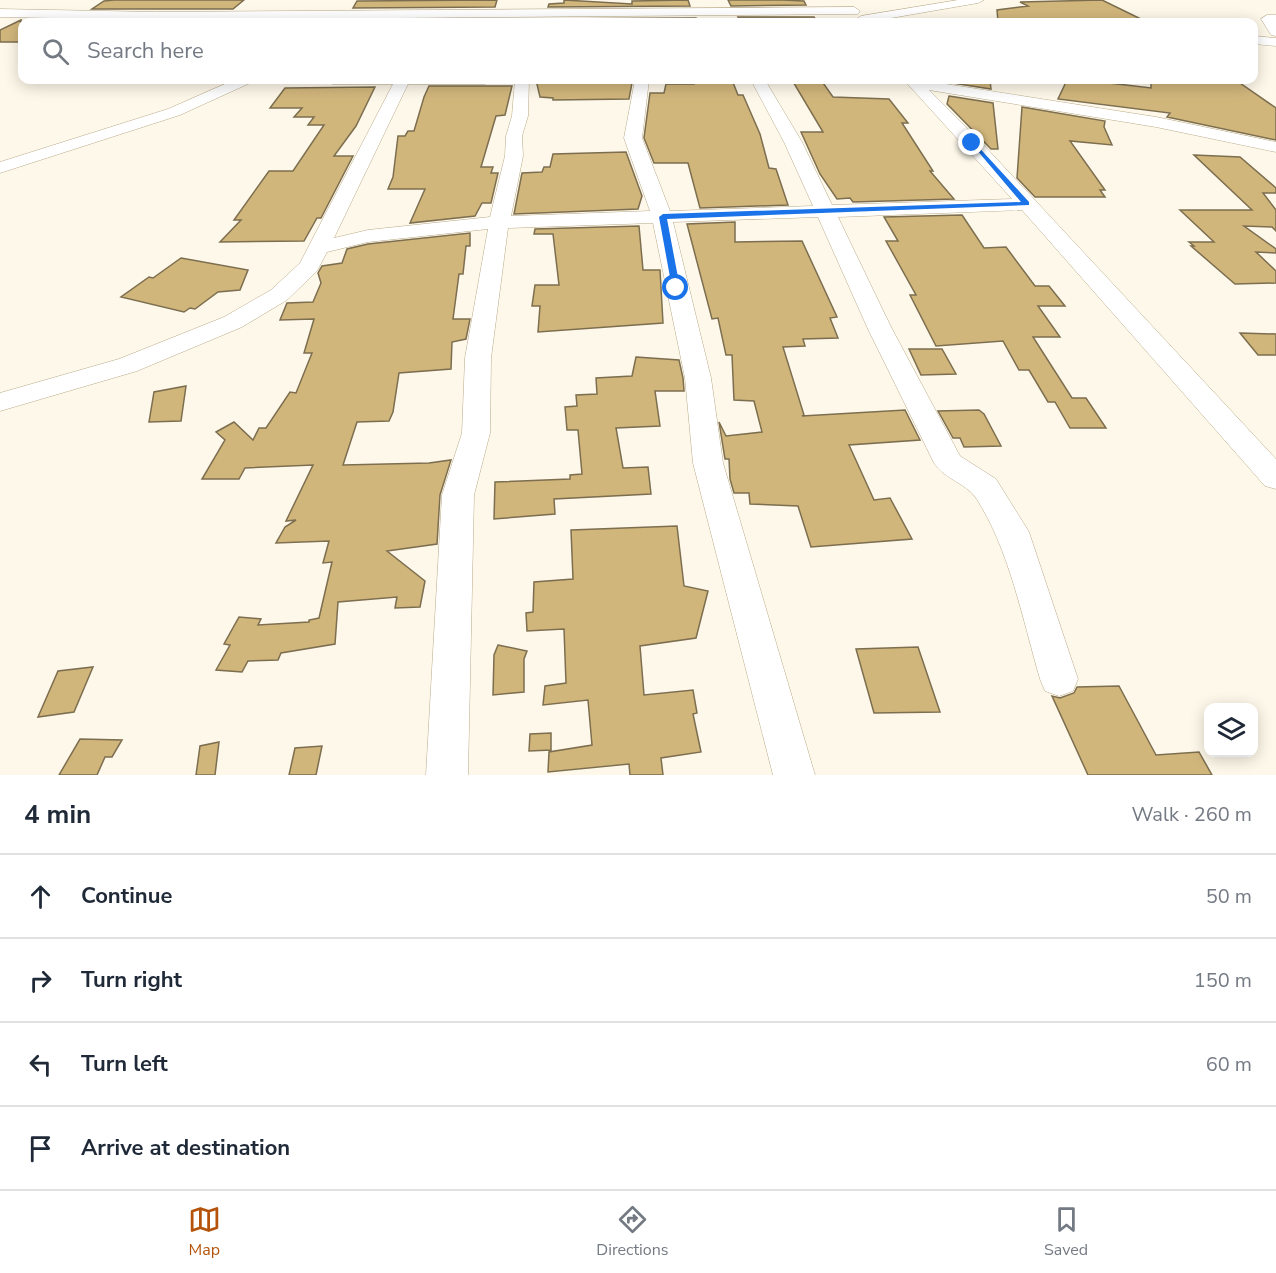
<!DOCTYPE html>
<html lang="en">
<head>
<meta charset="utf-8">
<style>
	:root { --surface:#fff; --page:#f2f2f3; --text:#1f2937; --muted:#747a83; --line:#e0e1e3; --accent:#b45309 }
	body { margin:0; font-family:"Nunito Sans",sans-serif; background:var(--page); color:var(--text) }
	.controls { position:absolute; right:18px; bottom:18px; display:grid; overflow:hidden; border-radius:12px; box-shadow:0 3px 15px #0003 }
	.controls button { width:54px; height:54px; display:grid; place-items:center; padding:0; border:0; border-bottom:2px solid var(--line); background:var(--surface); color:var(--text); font:30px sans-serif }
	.stop { position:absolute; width:18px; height:18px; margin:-14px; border:4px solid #1a73e8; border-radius:50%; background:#fff }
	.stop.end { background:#1a73e8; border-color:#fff; box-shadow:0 2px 6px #0008 }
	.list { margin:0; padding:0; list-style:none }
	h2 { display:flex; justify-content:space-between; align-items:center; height:78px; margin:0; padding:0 24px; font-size:26px }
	h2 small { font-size:20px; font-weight:400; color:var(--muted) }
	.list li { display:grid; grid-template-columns:39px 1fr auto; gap:18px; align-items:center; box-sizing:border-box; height:84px; padding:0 24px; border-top:2px solid var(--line) }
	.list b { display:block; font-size:22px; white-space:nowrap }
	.list em { font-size:20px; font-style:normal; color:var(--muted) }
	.icon { flex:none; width:33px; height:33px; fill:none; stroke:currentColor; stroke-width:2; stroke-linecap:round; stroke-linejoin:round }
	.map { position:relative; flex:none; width:1276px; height:775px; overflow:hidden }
	.search { position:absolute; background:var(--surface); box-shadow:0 3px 15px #0003; left:18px; right:18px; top:18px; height:66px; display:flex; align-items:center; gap:15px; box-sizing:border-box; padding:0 21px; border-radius:12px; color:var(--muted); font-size:22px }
	.sheet { height:414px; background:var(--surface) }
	nav { display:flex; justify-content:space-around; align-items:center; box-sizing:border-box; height:84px; border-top:2px solid var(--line); background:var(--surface); font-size:16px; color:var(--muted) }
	nav a { display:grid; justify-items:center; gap:3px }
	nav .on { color:var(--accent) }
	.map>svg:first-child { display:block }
	.building { fill:#d1b67c; stroke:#7c6e4f; stroke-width:1.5 }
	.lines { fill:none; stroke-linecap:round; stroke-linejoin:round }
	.minor-casing { stroke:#b9aa89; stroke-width:1 }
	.minor { fill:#fff; fill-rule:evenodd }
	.route { fill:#1a73e8 }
</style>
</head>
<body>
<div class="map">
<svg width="1276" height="775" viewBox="0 0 1276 775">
	<rect width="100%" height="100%" fill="#fef8ea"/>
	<path class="building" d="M 244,0 L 233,9 L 92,9 L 104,1 L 114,0 Z
		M 497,0 L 495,7 L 353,8 L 357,1 Z
		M 564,0 L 632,4 L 632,1 L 688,0 L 690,6 L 548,7 L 549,4 L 564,3 Z
		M 728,0 L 783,0 L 804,1 L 806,5 L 731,6 Z
		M 1102,0 L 1147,22 L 998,22 L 997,10 L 1028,6 L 1020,2 Z
		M 738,17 L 814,17 L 817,22 L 741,22 Z
		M 696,18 L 697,22 L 543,22 L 545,19 Z
		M 492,19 L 491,22 L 370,22 L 371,20 Z
		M 21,20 L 22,42 L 0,42 L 0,30 Z
		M 536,80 L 632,82 L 632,83 L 629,99 L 553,100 L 553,98 L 540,97 Z
		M 694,80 L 732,80 L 738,95 L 743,95 L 760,134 L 769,168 L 776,169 L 788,205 L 700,208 L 688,163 L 654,163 L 644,138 L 650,93 L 664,93 L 666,84 L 694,84 Z
		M 792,80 L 821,80 L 833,97 L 889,99 L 908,123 L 902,123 L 933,171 L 930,171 L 954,199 L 853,202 L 850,198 L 837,199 L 820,174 L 801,132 L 823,132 Z
		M 953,80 L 990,80 L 991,89 L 952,83 Z
		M 1067,80 L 1101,80 L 1101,82 L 1151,88 L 1151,80 L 1237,81 L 1276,108 L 1276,140 L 1167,117 L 1170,113 L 1058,99 Z
		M 429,86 L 512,86 L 505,115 L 496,116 L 481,167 L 493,167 L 491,173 L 498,173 L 491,203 L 482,203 L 475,216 L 410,223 L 425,189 L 388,189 L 393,177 L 398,136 L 405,136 L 408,131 L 414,131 L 424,97 Z
		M 375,87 L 356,126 L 334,156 L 353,156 L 321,218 L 317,218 L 304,241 L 220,242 L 241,220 L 234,220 L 269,171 L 293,171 L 324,125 L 308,125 L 314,117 L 294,117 L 302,108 L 270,108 L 285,88 Z
		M 949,96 L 993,103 L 998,149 L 991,149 L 953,110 L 947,104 Z
		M 1022,107 L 1105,121 L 1104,127 L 1112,145 L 1070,141 L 1105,190 L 1100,190 L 1105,197 L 1035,197 L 1017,178 Z
		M 626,152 L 642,196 L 638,209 L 514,214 L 522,173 L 542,172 L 544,167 L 550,167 L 553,154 Z
		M 1194,155 L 1240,157 L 1276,188 L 1276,193 L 1263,193 L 1276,210 L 1276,231 L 1272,227 L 1244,226 L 1276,249 L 1276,253 L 1256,252 L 1276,271 L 1276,283 L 1235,284 L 1191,246 L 1194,246 L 1189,242 L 1214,242 L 1180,210 L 1252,210 Z
		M 962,215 L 984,248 L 1006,247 L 1035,286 L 1049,286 L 1065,306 L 1038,306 L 1060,337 L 1033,337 L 1072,398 L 1086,398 L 1106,428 L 1070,428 L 1055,402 L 1048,402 L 1029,370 L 1019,370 L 1003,341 L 936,346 L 910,295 L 916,295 L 886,241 L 898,241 L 884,217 Z
		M 735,222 L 735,242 L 802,241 L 837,317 L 830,318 L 838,338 L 803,339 L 805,346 L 783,347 L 804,415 L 802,416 L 905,410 L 920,440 L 849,445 L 874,500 L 890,498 L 912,539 L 811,547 L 798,506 L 750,504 L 749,493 L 734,493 L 730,479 L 729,459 L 725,459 L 719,422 L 726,436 L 762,432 L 754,401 L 734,400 L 732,355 L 726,355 L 718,318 L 712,319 L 687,224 Z
		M 639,226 L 643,270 L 660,270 L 663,323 L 538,332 L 540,306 L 532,306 L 535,285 L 559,285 L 553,234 L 534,234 L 535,229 Z
		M 470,233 L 470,246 L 466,246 L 463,274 L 459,274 L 453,319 L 470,319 L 466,339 L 452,342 L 451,369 L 399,373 L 393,412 L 389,421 L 357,422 L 343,465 L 429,463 L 451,460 L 440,495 L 437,544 L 387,551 L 425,581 L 420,607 L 395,608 L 397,597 L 338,602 L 335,644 L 281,653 L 278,660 L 248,661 L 242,672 L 216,670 L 230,645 L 224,644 L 239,617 L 261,619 L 258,625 L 309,622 L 309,620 L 319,618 L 332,562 L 323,563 L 329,541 L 276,543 L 285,527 L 296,520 L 286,521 L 313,465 L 245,468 L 239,479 L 202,479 L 225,440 L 216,432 L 234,422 L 253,440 L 259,428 L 266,428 L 290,392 L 296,393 L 312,353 L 304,353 L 314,319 L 280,320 L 287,303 L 313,302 L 321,283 L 318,273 L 322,266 L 342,263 L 347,249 L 368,244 Z
		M 181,258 L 248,270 L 240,290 L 218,292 L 195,309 L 190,308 L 184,312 L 121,297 L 149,277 L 153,278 Z
		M 1240,333 L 1276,334 L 1276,355 L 1258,355 Z
		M 909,349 L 942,349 L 956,374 L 921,375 Z
		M 636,357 L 679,360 L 683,378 L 684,391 L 655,391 L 660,426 L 616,428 L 623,468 L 648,467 L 651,494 L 554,499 L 555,514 L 494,519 L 495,482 L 570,479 L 570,475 L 582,474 L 578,430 L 567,430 L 565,407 L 577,406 L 576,395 L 597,394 L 596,378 L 632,376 Z
		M 186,386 L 181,421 L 149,422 L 154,392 Z
		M 979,410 L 984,414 L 1001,446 L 964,447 L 960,438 L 953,438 L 938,411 Z
		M 677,526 L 684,586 L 708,591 L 696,638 L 640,646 L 644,695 L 693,690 L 697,713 L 693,714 L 701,752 L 661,758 L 663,775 L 630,775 L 629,764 L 548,772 L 549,752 L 592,745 L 588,700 L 543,705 L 545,686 L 566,683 L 564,629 L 527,631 L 526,613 L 533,612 L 534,582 L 573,579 L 571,530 Z
		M 498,645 L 527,651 L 524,659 L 524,692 L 493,695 L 494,655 Z
		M 918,647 L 940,712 L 874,713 L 856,649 Z
		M 93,667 L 74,712 L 38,717 L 58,671 Z
		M 1119,686 L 1156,755 L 1199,752 L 1212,775 L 1088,775 L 1052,696 L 1060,698 L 1074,693 L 1077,687 Z
		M 551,733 L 551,750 L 529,751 L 530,734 Z
		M 80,739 L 122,740 L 112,757 L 105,757 L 97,775 L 59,775 Z
		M 219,742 L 215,775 L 196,775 L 200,746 Z
		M 322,746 L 316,775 L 289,775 L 295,748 Z"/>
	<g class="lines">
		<g class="minor-casing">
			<path id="minor" d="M 958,0 L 984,0 L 978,3 L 868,22 L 857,22 L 855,20 L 861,16 Z
				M 854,7 L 860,11 L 858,14 L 156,20 L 0,17 L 0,9 L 156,12 Z
				M 1267,15 L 1276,15 L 1276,36 L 1271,35 L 1261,19 Z
				M 1254,36 L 1276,38 L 1276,46 L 1254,44 Z
				M 234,80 L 252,80 L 250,83 L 180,115 L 0,173 L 0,162 L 168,109 Z
				M 326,80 L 492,80 L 485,84 L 408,84 L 334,238 L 368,230 L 490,217 L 505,156 L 506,136 L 512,116 L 515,80 L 529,80 L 528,116 L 522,136 L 523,156 L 511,216 L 650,211 L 624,138 L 635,80 L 649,80 L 642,138 L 670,211 L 813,206 L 784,142 L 751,80 L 765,80 L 802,142 L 832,205 L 1012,199 L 904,80 L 920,80 L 1156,117 L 1276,142 L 1276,152 L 1156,127 L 929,90 L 978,139 L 1276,459 L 1276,489 L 1265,486 L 1022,210 L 838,217 L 891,327 L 960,456 L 996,479 L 1029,532 L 1078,679 L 1073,691 L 1059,696 L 1045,691 L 1040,679 C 1023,621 1009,548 976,498 C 966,483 944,479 934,463 L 867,327 L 818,217 L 673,222 L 711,378 L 723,463 L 815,775 L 773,775 L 693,463 L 685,378 L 653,223 L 508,228 L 491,358 L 490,433 L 474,495 L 468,775 L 426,775 L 442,495 L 462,433 L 465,358 L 488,229 L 368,242 L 327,252 L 317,271 L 287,300 L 242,327 L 137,371 L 0,411 L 0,393 L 119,359 L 224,317 L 271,290 L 300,263 L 393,84 L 333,84 Z"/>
		</g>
		<use href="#minor" class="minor"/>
	</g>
	<path class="route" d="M 970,142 L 974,142 L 1029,202 L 1029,205 L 667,219 L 680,288 L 676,290 L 672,288 L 659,217 L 663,214 L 1021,202 Z"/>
</svg>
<div class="controls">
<button><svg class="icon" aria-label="layers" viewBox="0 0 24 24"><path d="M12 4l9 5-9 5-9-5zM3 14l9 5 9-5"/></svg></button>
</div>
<div class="stop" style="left:676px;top:288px"></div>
<div class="stop end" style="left:972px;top:143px"></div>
<div class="search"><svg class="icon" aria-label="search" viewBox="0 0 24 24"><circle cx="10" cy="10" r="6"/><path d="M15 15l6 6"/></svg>Search here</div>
</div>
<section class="sheet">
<h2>4 min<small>Walk · 260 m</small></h2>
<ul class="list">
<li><svg class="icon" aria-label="ahead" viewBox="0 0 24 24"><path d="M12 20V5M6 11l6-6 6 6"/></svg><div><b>Continue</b></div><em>50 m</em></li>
<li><svg class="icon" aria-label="right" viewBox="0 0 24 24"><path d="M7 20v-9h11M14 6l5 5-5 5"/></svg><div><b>Turn right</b></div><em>150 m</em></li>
<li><svg class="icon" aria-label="left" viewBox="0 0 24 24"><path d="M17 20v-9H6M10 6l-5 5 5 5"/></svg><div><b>Turn left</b></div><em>60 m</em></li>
<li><svg class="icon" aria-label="arrive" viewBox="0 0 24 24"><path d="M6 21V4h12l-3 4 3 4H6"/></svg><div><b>Arrive at destination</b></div></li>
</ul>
</section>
<nav>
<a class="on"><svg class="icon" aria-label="map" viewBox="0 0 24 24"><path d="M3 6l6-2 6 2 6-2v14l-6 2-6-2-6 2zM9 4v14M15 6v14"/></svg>Map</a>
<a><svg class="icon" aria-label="directions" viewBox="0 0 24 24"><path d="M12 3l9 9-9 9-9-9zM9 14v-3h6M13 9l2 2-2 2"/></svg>Directions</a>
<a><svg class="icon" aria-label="saved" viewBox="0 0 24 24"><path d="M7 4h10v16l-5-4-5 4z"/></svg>Saved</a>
</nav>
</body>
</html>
